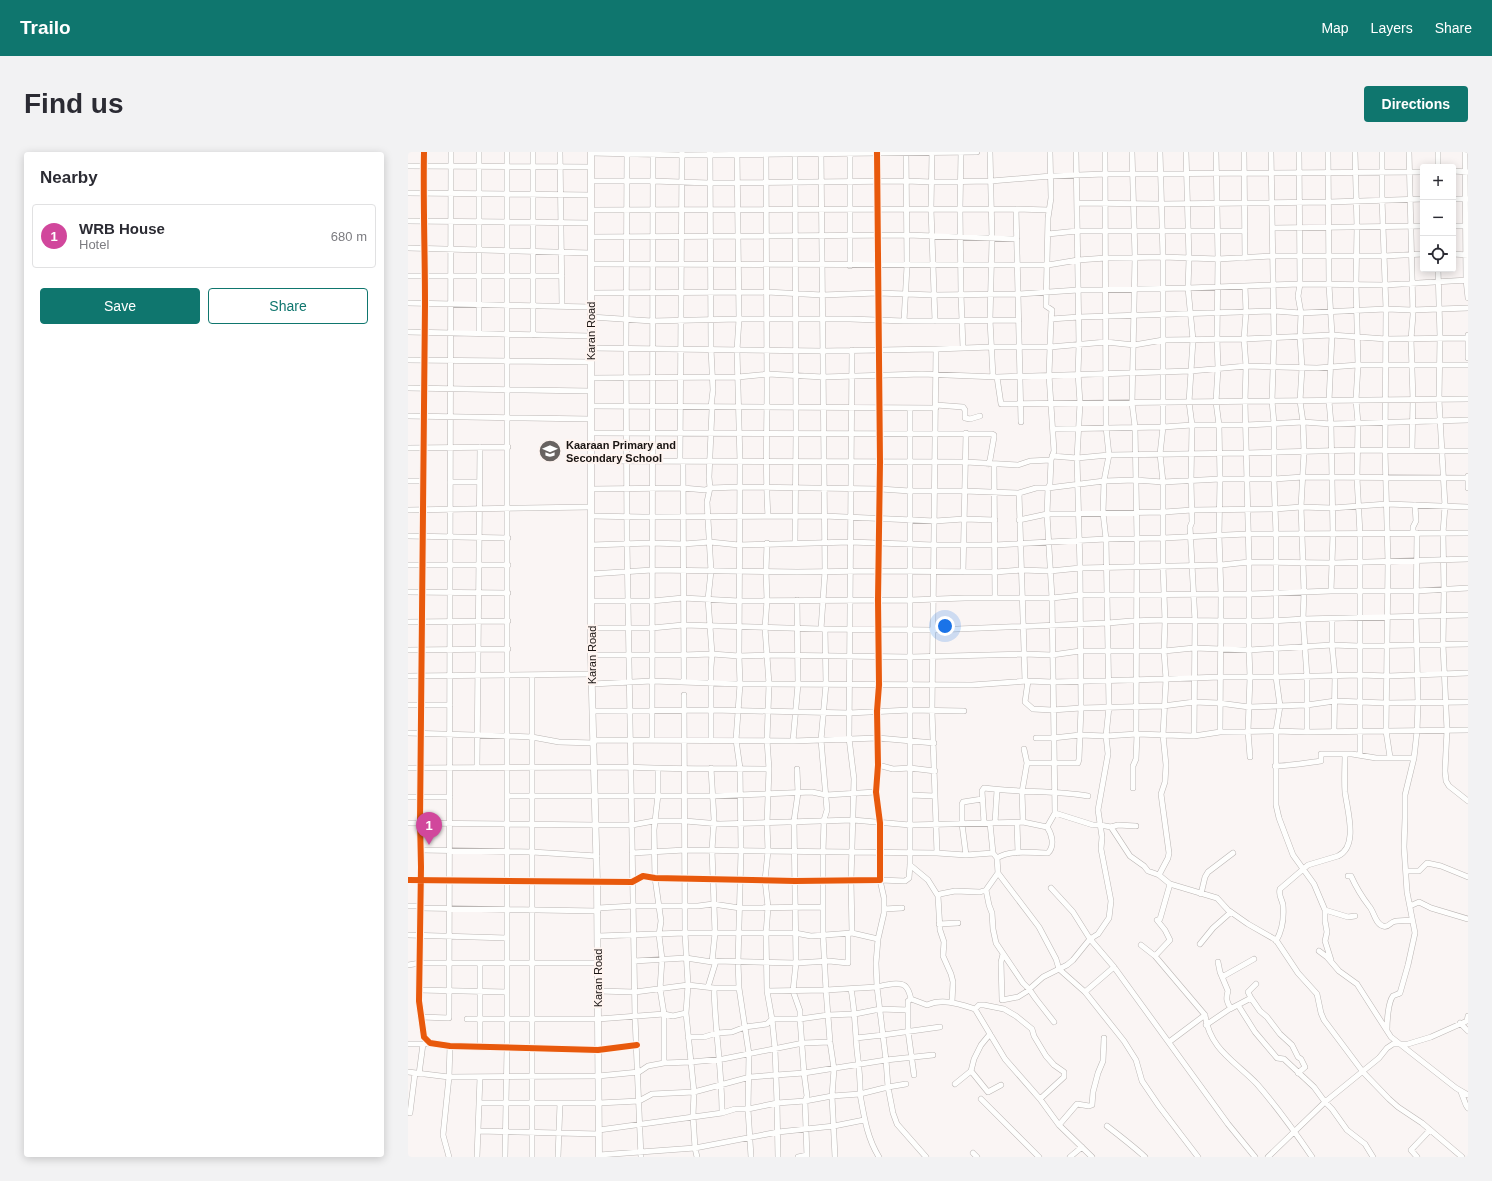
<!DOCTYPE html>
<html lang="en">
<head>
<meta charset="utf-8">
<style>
	:root { --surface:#fff; --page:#f2f2f3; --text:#2b2b33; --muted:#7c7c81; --line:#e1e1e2; --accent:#0f766e }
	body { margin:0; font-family:Arial,sans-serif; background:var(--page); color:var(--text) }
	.controls { position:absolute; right:12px; top:12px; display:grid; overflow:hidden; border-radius:4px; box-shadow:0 2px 10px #0003 }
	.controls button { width:36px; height:36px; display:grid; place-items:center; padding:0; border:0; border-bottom:1px solid var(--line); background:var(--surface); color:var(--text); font:20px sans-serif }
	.you { position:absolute; left:537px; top:474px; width:14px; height:14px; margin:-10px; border:3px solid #fff; border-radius:50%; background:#1a73e8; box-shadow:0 0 0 6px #1a73e833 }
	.badge { display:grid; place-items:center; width:26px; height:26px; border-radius:50%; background:var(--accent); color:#fff; font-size:13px; font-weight:700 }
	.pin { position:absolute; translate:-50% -33px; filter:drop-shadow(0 1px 2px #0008) }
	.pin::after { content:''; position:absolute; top:21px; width:14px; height:12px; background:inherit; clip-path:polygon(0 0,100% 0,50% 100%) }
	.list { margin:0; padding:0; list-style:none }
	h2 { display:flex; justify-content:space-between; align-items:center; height:52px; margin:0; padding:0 16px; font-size:17px }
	h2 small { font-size:13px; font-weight:400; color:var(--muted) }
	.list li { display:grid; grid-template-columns:26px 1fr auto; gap:12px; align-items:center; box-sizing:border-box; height:64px; margin:0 8px 8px; padding:0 8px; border:1px solid var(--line); border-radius:4px }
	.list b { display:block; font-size:15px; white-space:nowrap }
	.list p { margin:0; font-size:13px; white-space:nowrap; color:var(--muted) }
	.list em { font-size:13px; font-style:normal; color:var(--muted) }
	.actions { display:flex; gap:8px; padding:12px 16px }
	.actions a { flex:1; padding:9px 0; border:1px solid var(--accent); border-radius:4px; text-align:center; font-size:14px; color:var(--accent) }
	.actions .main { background:var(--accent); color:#fff }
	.icon { flex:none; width:22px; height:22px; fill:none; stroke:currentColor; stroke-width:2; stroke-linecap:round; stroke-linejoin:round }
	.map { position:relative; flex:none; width:1060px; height:1005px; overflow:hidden; border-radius:4px }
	header { display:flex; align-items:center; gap:24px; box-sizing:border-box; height:56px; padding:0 20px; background:var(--accent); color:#fff }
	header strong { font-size:19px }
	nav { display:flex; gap:22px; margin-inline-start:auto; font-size:14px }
	.intro { display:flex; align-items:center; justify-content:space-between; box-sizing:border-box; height:96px; padding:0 24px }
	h1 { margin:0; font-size:28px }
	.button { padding:10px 18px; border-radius:4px; background:var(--accent); color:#fff; font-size:14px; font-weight:700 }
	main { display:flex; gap:24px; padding:0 24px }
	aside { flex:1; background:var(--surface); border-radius:4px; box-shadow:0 2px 10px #0003 }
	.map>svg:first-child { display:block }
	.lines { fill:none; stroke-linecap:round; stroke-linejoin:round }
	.minor-casing { stroke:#bab5b3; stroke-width:6 }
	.tertiary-casing { stroke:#bab5b3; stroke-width:7 }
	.minor { stroke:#fefefd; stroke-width:5 }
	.tertiary { stroke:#fefefd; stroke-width:6 }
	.cycleway-casing { stroke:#fef4f0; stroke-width:8 }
	.cycleway { stroke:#e8590c; stroke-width:6 }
	.labels { text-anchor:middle; stroke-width:4; stroke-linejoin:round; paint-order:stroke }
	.street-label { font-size:11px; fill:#191412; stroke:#fef4f0 }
	.poi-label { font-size:11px; font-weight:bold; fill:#191412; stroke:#fef4f0; text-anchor:start }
</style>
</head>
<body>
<header>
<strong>Trailo</strong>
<nav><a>Map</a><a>Layers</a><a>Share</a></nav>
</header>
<div class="intro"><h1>Find us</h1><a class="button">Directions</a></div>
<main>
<aside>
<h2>Nearby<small></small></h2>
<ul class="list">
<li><span class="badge" style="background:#d1479c">1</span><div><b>WRB House</b><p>Hotel</p></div><em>680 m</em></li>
</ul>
<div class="actions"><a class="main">Save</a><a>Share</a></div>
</aside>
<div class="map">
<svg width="1060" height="1005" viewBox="0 0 1060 1005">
	<rect width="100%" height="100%" fill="#faf5f4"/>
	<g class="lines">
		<g class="minor-casing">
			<path id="minor" d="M 71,0 L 71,182
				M 125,0 L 125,183
				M 152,0 L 154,154
				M 219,0 L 218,196 L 219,391 L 227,865 L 233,1005
				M 302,0 L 303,197 L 305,238 L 303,255 L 304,257 L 301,325 L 302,336 L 299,350 L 303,419 L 300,447 L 304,502 L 303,515 L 303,589
				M 329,0 L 331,167 L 329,198 L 332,310 L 331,504 L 332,532 L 328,588 L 332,616 L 333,699 L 330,810 L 331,836 L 341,902 L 340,957 L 343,1005
				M 358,0 C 358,79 359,158 359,236 C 359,279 357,321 360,364
				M 442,0 L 442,114
				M 524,0 L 523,57 L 527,169
				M 553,0 L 552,57 L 553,142 L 555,196
				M 582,0 L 584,87 L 582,168 L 585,225
				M 724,0 L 727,105 L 724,251 L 727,275 L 729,387 L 728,582
				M 778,0 L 781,107 L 780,136 L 785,188 L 781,250 L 784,273 L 783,329 L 784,370 L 782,375 L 787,469 L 786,584
				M 808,0 L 810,107 L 809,187 L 810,216 L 808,250 L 811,273 L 812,327 L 811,383 L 813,442 L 812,580
				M 836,0 L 837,106
				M 863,0 L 866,186 L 864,249 L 866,271 L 866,327 L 868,382 L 868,525 L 872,554 L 868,579 L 868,653 L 871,666 L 885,703 L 906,732 L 917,758 L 940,765 L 947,764
				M 891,0 L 892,132 L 890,144 L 893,161 L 892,185 L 894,216 L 892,249 L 895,270 L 896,300 L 893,355 L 896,440 L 895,467 L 899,525 L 899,580
				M 920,0 L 921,133 L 924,183 L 921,249 L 923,272 L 925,382 L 923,439
				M 947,0 L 949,75 L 948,132 L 950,213 L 948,248 L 950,271 L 949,326 L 952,382 L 952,603
				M 974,0 L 974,47 L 978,157 L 977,298 L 980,410 L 978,579 L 982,605
				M 1001,0 L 1005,163 L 1003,187 L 1005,248 L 1004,297
				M 1030,0 L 1030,15
				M 1057,0 L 1058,128 L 1060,146
				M 183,1 L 274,3 L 569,0
				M 0,14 L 183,15
				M 1045,19 L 1060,20
				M 183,29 L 245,29 L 301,31 L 498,29 L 524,30 L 583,29 L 643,24 L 697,22 L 1015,20
				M 0,41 L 183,43
				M 1045,47 L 1060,47
				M 669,51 L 753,52 L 921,50 L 1015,47
				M 608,57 L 613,270
				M 183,58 L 608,57 L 641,58
				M 0,69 L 183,71
				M 1045,74 L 1060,74
				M 865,76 L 1015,74
				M 640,82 L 669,79 L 837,79
				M 183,85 L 499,83 L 609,87
				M 0,96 L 183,101
				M 1045,102 L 1060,103
				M 183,112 L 640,113 L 670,108 L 698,106 L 755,105 L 810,107 L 866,104 L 976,104 L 1015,102
				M 1030,117 L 1032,185 L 1031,248 L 1037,354 L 1035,381 L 1036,438 L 1035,493 L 1039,578 L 1037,619 L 1038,629 L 1041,634 L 1060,649
				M 0,124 L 154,124
				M 837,134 L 838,160 L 836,187 L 838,214 L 837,250 L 841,410 L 841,498 L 842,525 L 840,579 L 842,605
				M 183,141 L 359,140 L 414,143 L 470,141 L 526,143 L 611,142 L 670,138 L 780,136 L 892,132 L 977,133 L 1060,128
				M 0,151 L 183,155
				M 183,165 L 244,169 L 331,167 L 442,167 L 496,169 L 611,168
				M 643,167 L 671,165 L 866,159 L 893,161 L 978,157 L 1004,158 L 1060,156
				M 496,169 L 499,114 L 498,0
				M 0,180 L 183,184
				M 1060,183 L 1060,206
				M 183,196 L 415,199 L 528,197 L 584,195 L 642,195 L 698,190 L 726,193 L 755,188 L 836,187 L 924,183 L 978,187 L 1060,186
				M 528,197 L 524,559 L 529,701
				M 444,198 L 441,586 L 446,627 L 443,728 L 444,781
				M 0,208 L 183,210
				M 589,225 L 593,252 L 1060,247
				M 183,226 L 330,225 L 360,222 L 415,225 L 514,222 L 589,225 L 783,219 L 838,214 L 909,216 L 950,213 L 1060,213
				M 0,236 L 183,239
				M 528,253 L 555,255 L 557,258 L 557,266 L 562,267 L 572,264
				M 183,254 L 528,256
				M 0,264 L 183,267
				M 645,277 L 755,275 L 784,273 L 838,273 L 895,270 L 923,272 L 1060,268
				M 183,281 L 584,282 L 586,283 L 586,285 L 582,308 L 580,312
				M 0,296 L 100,295
				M 644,304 L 669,306 L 701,303 L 838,301 L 950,298 L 1060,299
				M 183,309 L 558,310 L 610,313 L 622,309 L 643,308
				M 272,309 L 274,1
				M 275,310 L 276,530
				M 586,312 L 587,446
				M 1060,324 L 1060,336
				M 0,329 L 15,329
				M 42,330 L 71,330
				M 183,337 L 275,336 L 297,338 L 302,336 L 331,335 L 472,337 L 502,339 L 556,339 L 611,341 L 628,336 L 640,336 L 696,329 L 727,328 L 755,330 L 812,327 L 866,327 L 895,325 L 1060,326
				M 611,341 L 617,529
				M 0,358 L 183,355
				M 183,364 L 235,365 L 416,364 L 527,369 L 556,367 L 587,368
				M 611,368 L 639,362 L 756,360 L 784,358 L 867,357 L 893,355 L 924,356 L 979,352 L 1060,355
				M 1005,381 L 1005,375 L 1008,369 L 1007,353
				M 0,384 L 100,386
				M 387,390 L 388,281 L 387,0
				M 359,391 L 358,419 L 359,448 L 357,476 L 361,532 L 359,588 L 361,617 L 359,671 L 360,699 L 357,728 L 360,755 L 358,782 L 359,839 L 364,867 L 367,897 L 369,951 L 397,949 L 424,944 L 427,1005
				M 183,393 L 244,391 L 275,392 L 302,390 L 331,393 L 442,390 L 526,393 L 587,393 L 698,387 L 755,386 L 839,382 L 1060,381
				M 0,413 L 100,413
				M 555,420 L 558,281
				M 183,422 L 244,418 L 389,420 L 470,419 L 587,420 L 613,418 L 642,419 L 672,416 L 813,413 L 841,410 L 925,411 L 1060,407
				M 0,440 L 100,441
				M 183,449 L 244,449 L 275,446 L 331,449 L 502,448 L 557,446 L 644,446 L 672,443 L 841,442 L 923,439 L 1008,439 L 1060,436
				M 924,467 L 924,493 L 927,524 L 926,579
				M 0,470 L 100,469
				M 183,476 L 244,476 L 275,473 L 413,477
				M 417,477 L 525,478 L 700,471 C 764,464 830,473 895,467 L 1060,463
				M 0,498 L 100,497
				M 183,503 L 275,503 L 304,502 L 331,504 L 360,503 L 502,505 L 616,502 L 644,503 L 672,499 L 756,499 L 786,496 L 841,498 L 924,493 L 951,494 L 1060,492
				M 124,523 L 124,1005
				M 0,524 L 184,522
				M 620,529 L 617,550 L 625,557 L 644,558 L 673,556 L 755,554 L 786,550 L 811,551 L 841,555 L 899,553 L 927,549 L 978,551 L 1060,550
				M 184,532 L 244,529 L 332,532 L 564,533 L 620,529 L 644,530 L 758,527 L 812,525 L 868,525 L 952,523 L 980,524 L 1060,521
				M 276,543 L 277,781 L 280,833 L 278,861 L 286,940 L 285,964 L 287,996 L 289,1005
				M 0,553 L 42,553
				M 185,559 L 304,558 L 441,561 L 502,558 L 556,559
				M 0,581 L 100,584 L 124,585 L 151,590 L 186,591
				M 628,586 L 645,586 L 672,583 L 698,584 L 729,582 L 786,584 L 812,580 L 868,579 L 899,580 L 1060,578
				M 244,587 L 245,3
				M 185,588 L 385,589 L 470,586 L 526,591
				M 385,589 L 390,532 L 389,448
				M 619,611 L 670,611 L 671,607 L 673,556 L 672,416 L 669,306 L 672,251 L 670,221 L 671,193 L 668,0
				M 470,613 L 485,617 L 502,616 L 527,619
				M 867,614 C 883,614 898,611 913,609 L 913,602 L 944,602 L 968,606 L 1006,606
				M 0,616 L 223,615 C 269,618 315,616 361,617
				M 69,616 L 72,295
				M 250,617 L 250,643 L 246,678 L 247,726 L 253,769 L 251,783 L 254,807 L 252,837 L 256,862 L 256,911
				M 389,617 L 390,641 L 386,669 L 388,811 L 385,839 L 392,859 L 392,867 L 396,921 L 399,944 L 397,949 L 399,1005
				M 725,636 L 725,614 L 728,607 L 729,582
				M 502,643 L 527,644
				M 100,644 L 304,644 L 404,640 L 418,643 L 468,640
				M 0,645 L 42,645
				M 647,661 L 685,673 L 692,673 L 703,675 L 710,673 L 728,674
				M 615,670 L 614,640 L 619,611 L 616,597
				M 0,671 L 188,673 L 224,673 L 246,669 L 277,669 L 312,672 L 445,668 L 502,673 L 615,670 L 639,675 C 644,682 647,694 640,701 C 624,701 603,697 589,706
				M 576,671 L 574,639 L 576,636 C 611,641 646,638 680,644
				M 582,671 L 585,701 L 589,706 L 590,721 L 578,738 L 581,753 L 584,761 L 585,777 L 588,791 L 615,831 L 621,837 L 628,847 L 646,870
				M 587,671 L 589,638
				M 609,671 L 610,701
				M 639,675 L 647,661 L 644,446 L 639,362 L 640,336 L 642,332 L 643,308 L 646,299 L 641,223 L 643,167 L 644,158 L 638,154 L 640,66 L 643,46 L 642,0
				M 703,675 L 722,704 L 736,714 L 740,719 L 751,723 L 762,732 L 809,746 L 820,758 L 840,772 L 868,788 L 890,821 L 909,842 L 913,861 L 916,868 L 955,920 L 981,947 L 990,955 L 1014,971 L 1054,1005
				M 13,698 L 124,700 L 189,704
				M 224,701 L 277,698 L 529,701 L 558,703 L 585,701
				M 558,703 L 554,672 L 554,652 L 555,650 L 574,647
				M 502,713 L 520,728 L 530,744
				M 998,719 L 1011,719 L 1019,711 L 1033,714 L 1060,725
				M 590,721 L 631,775 L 648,807 L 651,817 L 677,840 L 716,889 L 728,908 L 734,929 L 751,954 L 790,1005
				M 751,723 L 760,706 L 761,701 L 753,642 L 757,630 L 758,613 L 755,583 L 758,527 L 756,499 L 757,469 L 755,414 L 755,330 L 752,302 L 755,275 L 755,105 L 752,0
				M 940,724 L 943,724 C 948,735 954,745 961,754 C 966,759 967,772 975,774 C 980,776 982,771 985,770 C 990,768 999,769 1004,768
				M 0,728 L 224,730 L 235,724 L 247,726 L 387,729 L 472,728 L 472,671 L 468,640 L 470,613 L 469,559 L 471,533 L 470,448 L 472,310 L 469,0
				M 643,736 L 665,760 L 682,787 L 706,815 L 820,972 L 847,1005
				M 793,742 L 797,725 L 800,720 L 825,701
				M 0,754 L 12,754
				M 1002,754 L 1011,750 L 1023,756 L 1060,767
				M 12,756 L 190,759
				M 190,756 L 225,754 L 290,754 L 305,752 L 332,756 L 415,755
				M 476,757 L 494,756
				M 917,758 L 917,769 L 919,780 L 917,789 L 923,808
				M 531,772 L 550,771
				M 0,783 L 99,786
				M 190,784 L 277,781 L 387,781 L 403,784 L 444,781 L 470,787
				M 868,789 C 874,779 876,765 875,753 C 874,747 870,743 872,737 L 900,713 L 930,704 C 951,694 939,658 937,640 C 936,628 937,615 937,602
				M 792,792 L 805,776 L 823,760
				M 733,793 L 747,804 L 797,863 C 802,898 827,909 849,932 C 869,955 887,980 904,1005
				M 911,799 L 919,805 L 931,819 L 949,832 L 983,885 L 1048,936 L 1060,943
				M 595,802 L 593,810 L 594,848 L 610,845 L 618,840 L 635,825 L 659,813 L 665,808 L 682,787 L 690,782 L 701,766 L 703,749 L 693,697 L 694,685 L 690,658 L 700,602 L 698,584 L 701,555 L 698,387 L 695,361 L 696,329 L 701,303 L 698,275 L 697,0
				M 747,804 L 762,788 L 757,778 L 749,768 L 752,767 L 762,732
				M 226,809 L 278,806 L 304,810
				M 308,809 L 388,811 L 421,809 L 440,811 L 440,782
				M 0,813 L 12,811 L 190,811
				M 814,825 L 846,807
				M 300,835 L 308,809 L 304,810 L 307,781 L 304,698 L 306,667 L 303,616
				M 306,836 C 307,878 314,919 314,961
				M 443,837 C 446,853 447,869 448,886 C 449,905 453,923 452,942 L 480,935 L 498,932
				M 11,838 L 99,840
				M 190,839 L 227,840 L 280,833 L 306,836 L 331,836
				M 359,839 L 418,838 L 415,783 L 415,700 L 416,668 L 419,658 L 413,588 L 418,532 L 417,477 L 413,477 L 417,419 L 413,0
				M 677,840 L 706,815
				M 843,846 L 852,859 L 859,865 L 872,882 L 884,893 L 890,905 L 893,907 L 897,915 L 890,921
				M 503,847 L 519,853 C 535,846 551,852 567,857 L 597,907 L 632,947 L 651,973 L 684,1005
				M 544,850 L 545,830 L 543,822 L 535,804 L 536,790 L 532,778 L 530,744 L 532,742 L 547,739 L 572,740 L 578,738
				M 830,853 L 847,880 L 869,906 L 876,907 L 906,935 L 917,950 L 924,957 L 939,978 L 957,992 L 965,1005
				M 567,857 L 571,853 L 576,853 L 596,857 L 608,864 L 624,877 L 626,884 L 638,904 L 646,913 L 656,920 L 656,925 L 632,947
				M 822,857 L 843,846 L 840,840 L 848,832
				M 13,865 L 41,866 L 43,0
				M 59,867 L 190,867 L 256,862 L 265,864 L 278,861
				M 1052,871 L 1060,879
				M 798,873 L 823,856 C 818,850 818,846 820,839 L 812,820 L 810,810
				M 979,878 C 979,870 980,850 985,844 C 987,843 990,842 992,841 L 1000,813 L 1007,781 L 999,740 L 996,695 L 997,666 L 997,643 L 1006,606 L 1009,579 L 1010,551 L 1008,463 L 1009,381
				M 280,885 L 296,885 L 309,881 L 324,880 L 337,875 L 359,872 L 364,867 L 392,867 L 420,863 L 447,862 L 472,857 L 500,858
				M 448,886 L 475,883 L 532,875
				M 761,890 L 797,863
				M 0,892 L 17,892
				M 72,894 L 72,811
				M 190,898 L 229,893
				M 563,919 L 580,940 L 593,933
				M 0,920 L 41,925 L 190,924 L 231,920 L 240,914 L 256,911 L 283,910 L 315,907 L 395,891 L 422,890
				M 11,922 L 15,892
				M 506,923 L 500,879 L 500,849 L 503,847 C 502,843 501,838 498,835 C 494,829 475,833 469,835 L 478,908 L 480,935 L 485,961 L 489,972 L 518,1005
				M 547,932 L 563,919 L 566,907 L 573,893 L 582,882
				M 1053,940 L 1058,953 L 1060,956
				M 573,947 L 631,1005
				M 71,951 L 191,951 L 231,949 L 244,942 L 286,940 L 342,925 L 396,921 L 478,908 L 525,903
				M 2,961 L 7,921
				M 651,973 L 669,952 L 681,954 L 684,953 L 685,940 L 690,921 L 695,909 L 696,886
				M 699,974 C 712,984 725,994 737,1005
				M 191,978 L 314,961 L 327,957 L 340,957 L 369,951 L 370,1005
				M 70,979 L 191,982
				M 565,1001 L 569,1005
				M 191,1003 L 287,996 L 370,980 L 426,974 L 456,968
				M 41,1005 L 35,983 L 41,925 L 42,894
				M 69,1005 L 72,925
				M 97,1005 L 99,896 L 99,0
				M 150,1005 L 152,951
				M 390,1005 L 399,1003
				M 471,1005 C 459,986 456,964 452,942 L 424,944 L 426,917 L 422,890 L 418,838 L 469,835 L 468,811 L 470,787 L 476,761 L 476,746 L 472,728 L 497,729 L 501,726 L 502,713 L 502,256
				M 662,1005 L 674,995
				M 860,1005 L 917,950 L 971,906 L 979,896 L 985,892 L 1000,892 L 1023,885 L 1059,869 L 1060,864
				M 1009,1005 L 1003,998 L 1022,978"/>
		</g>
		<g class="tertiary-casing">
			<path id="tertiary" d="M 16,0 C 15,51 17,101 17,152 L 12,669 L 13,715 L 11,849 L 16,885 L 22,891 L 42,894 L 190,898
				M 183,0 L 183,503 L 189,730 L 191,1005"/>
		</g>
		<use href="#minor" class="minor"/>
		<use href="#tertiary" class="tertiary"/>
		<g class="cycleway-casing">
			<path id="cycleway" d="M 16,0 C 15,51 17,101 17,152 L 12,669 L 13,715 L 11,849 L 16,885 L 22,891 L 42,894 L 190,898 L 229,893
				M 0,728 L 224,730 L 235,724 L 247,726 L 387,729 L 472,728 L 472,671 L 468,640 L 470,613 L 469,559 L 471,533 L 470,448 L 472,310 L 469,0"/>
		</g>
		<use href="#cycleway" class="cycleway"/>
	</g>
	<defs>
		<g id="school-disc" transform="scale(1.15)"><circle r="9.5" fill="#686361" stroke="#fef4f0"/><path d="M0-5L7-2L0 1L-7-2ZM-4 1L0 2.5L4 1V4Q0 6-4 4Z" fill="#fff"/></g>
	</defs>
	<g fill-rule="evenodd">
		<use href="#school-disc" x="142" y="299"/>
	</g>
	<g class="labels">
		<g class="street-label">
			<text transform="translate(183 179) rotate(-90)" y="4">Karan Road</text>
			<text transform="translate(184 503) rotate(-90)" y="4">Karan Road</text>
			<text transform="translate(190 826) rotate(-90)" y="4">Karan Road</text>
		</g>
		<g class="poi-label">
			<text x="158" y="297">Kaaraan Primary and<tspan x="158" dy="13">Secondary School</tspan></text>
		</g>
	</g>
</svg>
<div class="controls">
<button>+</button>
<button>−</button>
<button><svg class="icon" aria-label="locate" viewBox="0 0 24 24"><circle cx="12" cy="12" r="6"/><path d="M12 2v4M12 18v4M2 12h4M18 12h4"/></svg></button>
</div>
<div class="you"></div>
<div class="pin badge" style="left:21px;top:693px;background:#d1479c">1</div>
</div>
</main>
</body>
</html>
